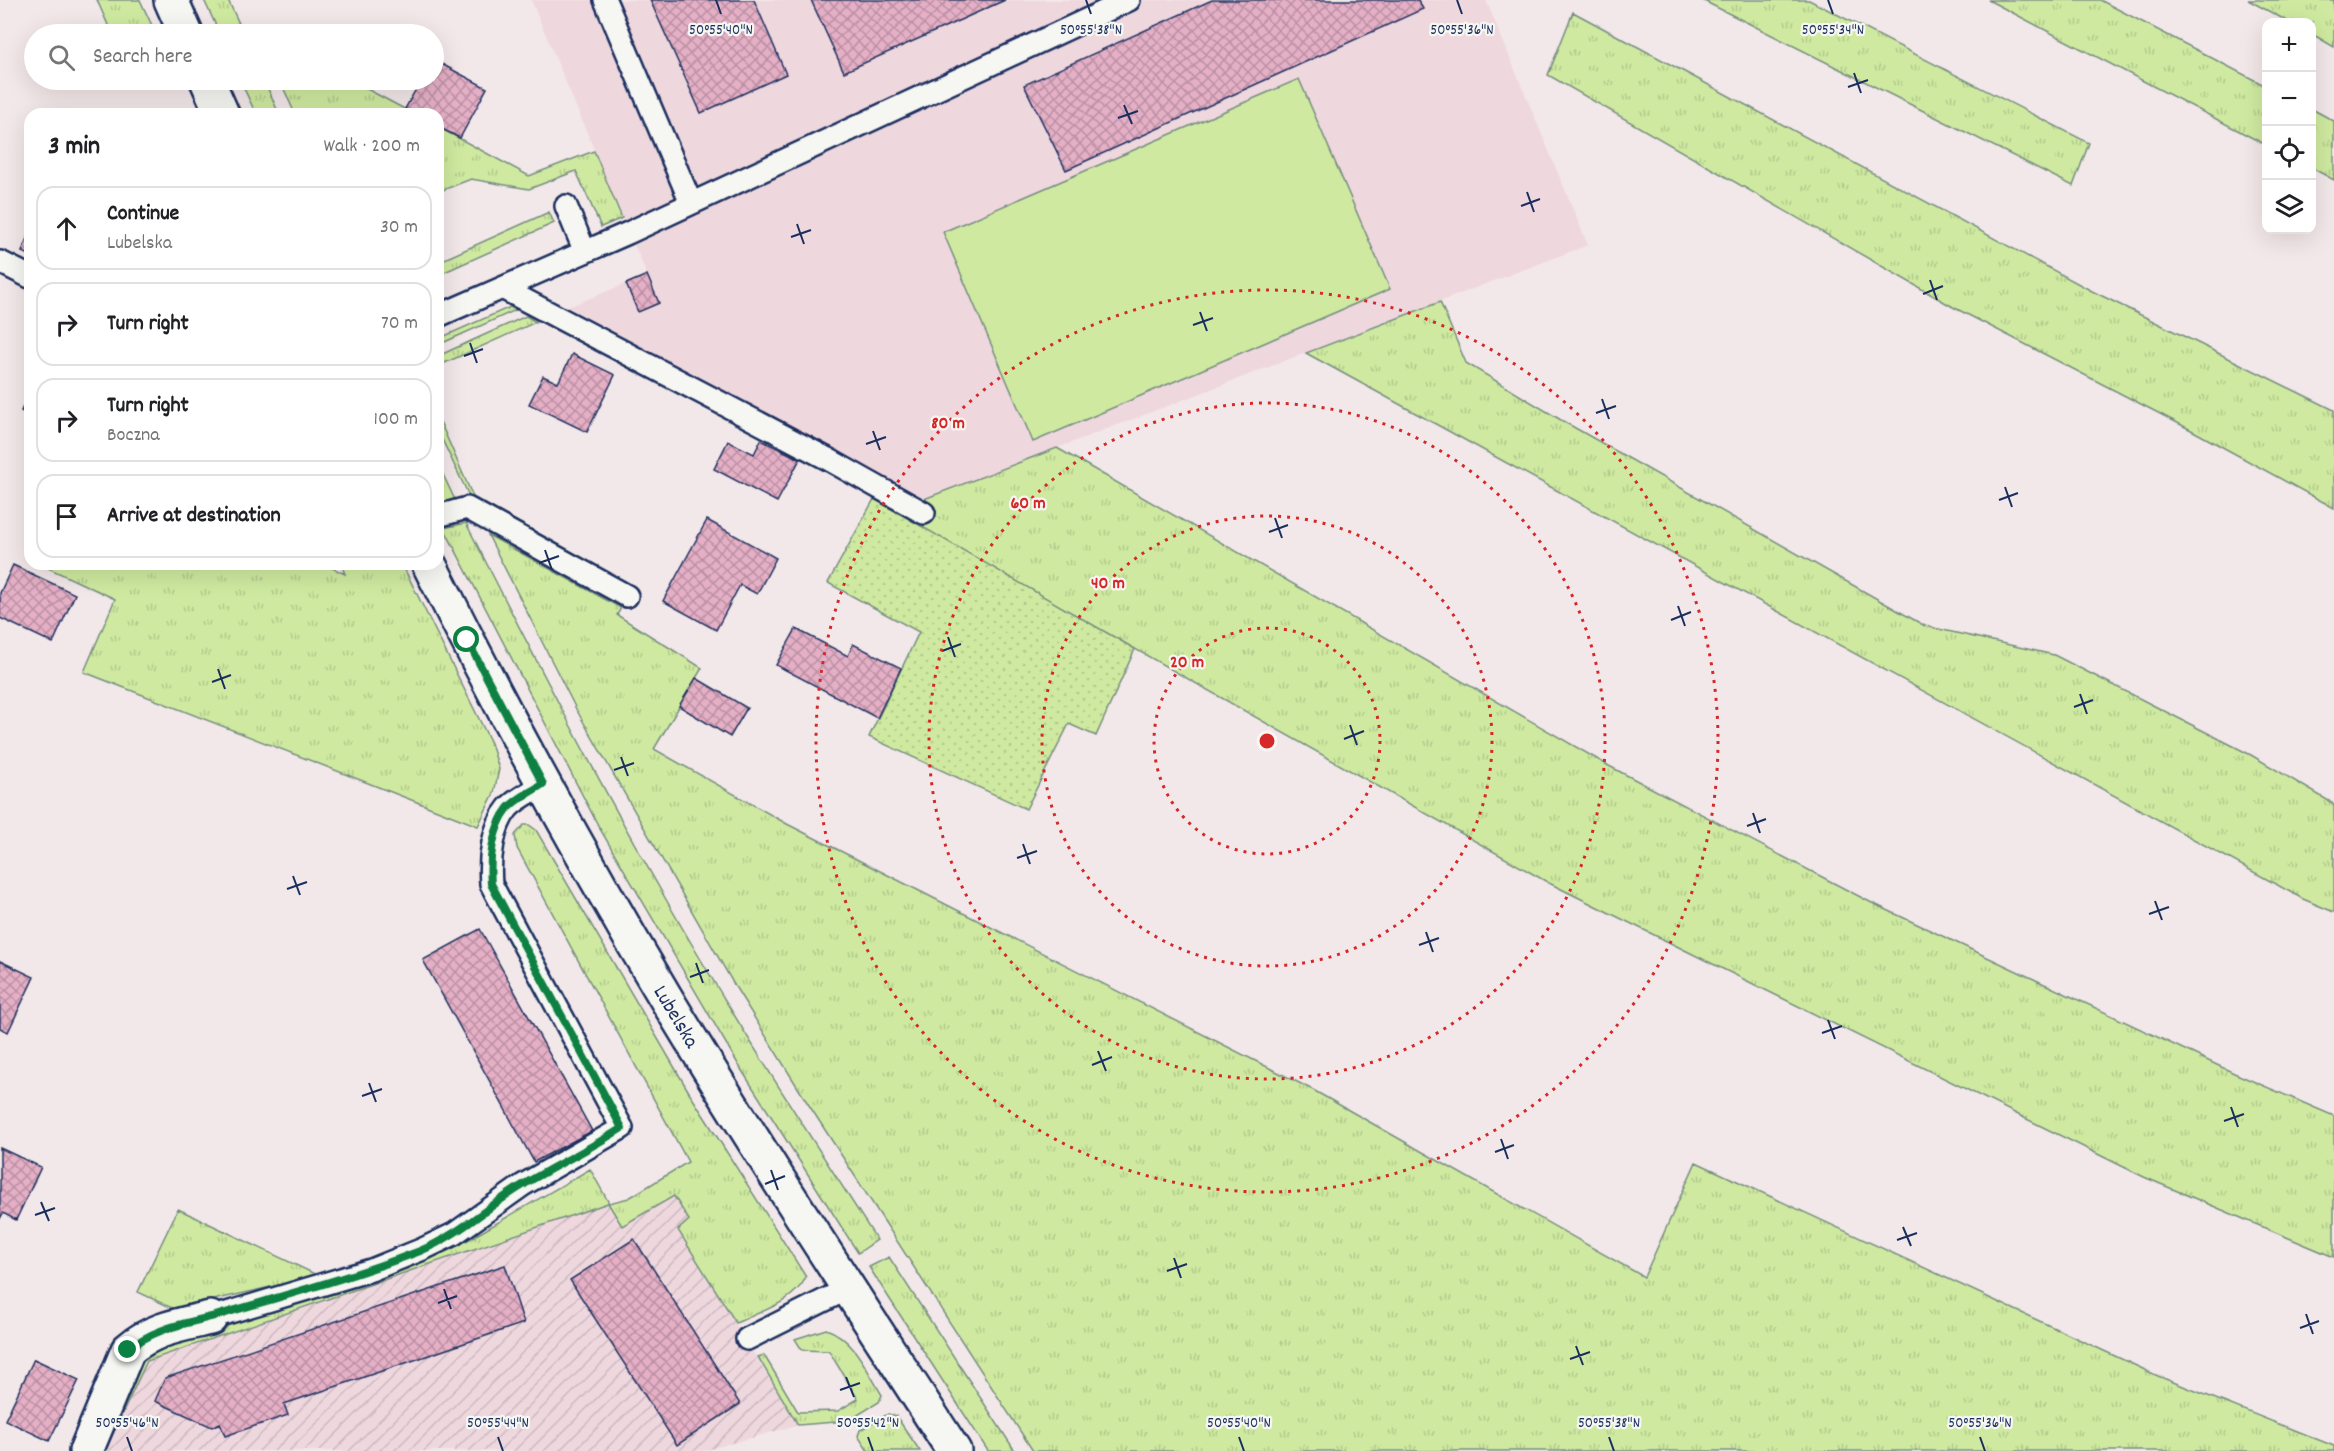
<!DOCTYPE html>
<html lang="en">
<head>
<meta charset="utf-8">
<style>
	:root { --surface:#fff; --page:#f6f6f6; --text:#202124; --muted:#757577; --line:#e0e0e0 }
	body { margin:0; font-family:Dekko,sans-serif; background:var(--page); color:var(--text) }
	.controls { position:absolute; right:18px; top:18px; display:grid; overflow:hidden; border-radius:12px; box-shadow:0 6px 24px #0002 }
	.controls button { width:54px; height:54px; display:grid; place-items:center; padding:0; border:0; border-bottom:2px solid var(--line); background:var(--surface); color:var(--text); font:30px sans-serif }
	.stop { position:absolute; width:18px; height:18px; margin:-14px; border:4px solid #0b8043; border-radius:50%; background:#fff }
	.stop.end { background:#0b8043; border-color:#fff; box-shadow:0 2px 6px #0008 }
	.list { margin:0; padding:0; list-style:none }
	h2 { display:flex; justify-content:space-between; align-items:center; height:78px; margin:0; padding:0 24px; font-size:26px }
	h2 small { font-size:20px; font-weight:400; color:var(--muted) }
	.list li { display:grid; grid-template-columns:39px 1fr auto; gap:18px; align-items:center; box-sizing:border-box; height:84px; margin:0 12px 12px; padding:0 12px; border:2px solid var(--line); border-radius:18px }
	.list b { display:block; font-size:22px; white-space:nowrap }
	.list p { margin:0; font-size:20px; white-space:nowrap; color:var(--muted) }
	.list em { font-size:20px; font-style:normal; color:var(--muted) }
	.icon { flex:none; width:33px; height:33px; fill:none; stroke:currentColor; stroke-width:2; stroke-linecap:round; stroke-linejoin:round }
	.map { position:relative; flex:none; width:2334px; height:1451px; overflow:hidden }
	.search { position:absolute; background:var(--surface); box-shadow:0 6px 24px #0002; left:24px; top:24px; width:420px; height:66px; display:flex; align-items:center; gap:15px; box-sizing:border-box; padding:0 21px; border-radius:33px; color:var(--muted); font-size:22px }
	.panel { position:absolute; background:var(--surface); box-shadow:0 6px 24px #0002; left:24px; top:108px; width:420px; height:462px; border-radius:18px }
	.map>svg:first-child { display:block }
	.built { fill:#efd7de }
	.industrial { fill:url(#industrial-furrows) }
	.grass { fill:url(#grass-tufts); stroke:#758c7f; stroke-width:1.5 }
	.garden { fill:url(#garden-dots); stroke:#758c7f; stroke-width:1.5 }
	.pitch { fill:#cfeaa0; stroke:#758c7f; stroke-width:1.5 }
	.building { fill:url(#building-cross-hatch); stroke:#1b2f5e; stroke-width:1.5 }
	.lines { fill:none; stroke-linecap:round; stroke-linejoin:round }
	.lane-casing { stroke:#1b2f5e; stroke-width:26 }
	.street-casing { stroke:#1b2f5e; stroke-width:38 }
	.secondary-casing { stroke:#1b2f5e; stroke-width:38 }
	.lane { stroke:#f6f6f2; stroke-width:21 }
	.street { stroke:#f6f6f2; stroke-width:33 }
	.secondary { stroke:#f6f6f2; stroke-width:33 }
	.route { stroke:#0b8043; stroke-width:8 }
	.ticks { fill:none; stroke:#1b2f5e; stroke-width:2 }
	.ring { fill:none; stroke:#d62828; stroke-width:3; stroke-dasharray:3 6 }
	.labels { text-anchor:middle; stroke-width:4.5; stroke-linejoin:round; paint-order:stroke }
	.street-label { font-size:21px; fill:#1b2f5e; stroke:#f6f6f2 }
	.ticks-label { font-size:15px; text-anchor:middle; fill:#1b2f5e; stroke:#f6f6f2; stroke-width:4.5; stroke-linejoin:round; paint-order:stroke }
	.centre { fill:#d62828; stroke:#f6f6f2; stroke-width:3 }
	.ring-label { font-size:18px; text-anchor:middle; font-weight:bold; fill:#d62828; stroke:#f6f6f2; stroke-width:4.5; stroke-linejoin:round; paint-order:stroke }
</style>
</head>
<body>
<div class="map">
<svg width="2334" height="1451" viewBox="0 0 2334 1451">
	<defs>
		<pattern id="industrial-furrows" width="10" height="10" patternUnits="userSpaceOnUse" patternTransform="scale(1.5)"><rect width="10" height="10" fill="#efd7de"/><path d="M-1 1l2-2M0 10L10 0M9 11l2-2" fill="none" stroke="#ccb9c1"/></pattern>
		<pattern id="grass-tufts" width="24" height="20" patternUnits="userSpaceOnUse" patternTransform="scale(1.5)"><rect width="24" height="20" fill="#cfeaa0"/><path d="M3 7l-1-3M5 7V3M7 7l1-3M15 17l-1-3M17 17v-4M19 17l1-3" fill="none" stroke="#b1c98c"/></pattern>
		<pattern id="garden-dots" width="8" height="8" patternUnits="userSpaceOnUse" patternTransform="scale(1.5)"><rect width="8" height="8" fill="#cfeaa0"/><path d="M2 2h.1M6 6h.1" fill="none" stroke="#b1c98c" stroke-width="1.8" stroke-linecap="round"/></pattern>
		<pattern id="building-cross-hatch" width="8" height="8" patternUnits="userSpaceOnUse" patternTransform="scale(1.5)"><rect width="8" height="8" fill="#e5afc5"/><path d="M0 0l8 8M0 8l8-8" fill="none" stroke="#b98fa3"/></pattern>
	</defs>
	<rect width="100%" height="100%" fill="#f3e8e9"/>
	<filter id="ink" filterUnits="userSpaceOnUse"><feTurbulence type="fractalNoise" baseFrequency=".0167" numOctaves="2"/><feDisplacementMap in="SourceGraphic" scale="12" xChannelSelector="R" yChannelSelector="G"/><feConvolveMatrix kernelMatrix="1 2 1 2 8 2 1 2 1" color-interpolation-filters="sRGB"/></filter>
	<g filter="url(#ink)">
		<path class="built" d="M 531,0 L 1486,0 L 1588,245 L 924,499 L 568,307 L 647,275 Z"/>
		<path class="industrial" d="M 674,1195 L 689,1220 L 678,1230 L 798,1425 L 703,1451 L 105,1451 L 146,1361 L 609,1203 L 623,1226 Z"/>
		<path class="grass" d="M 97,0 L 140,0 L 156,34 L 112,34 Z
			M 204,0 L 228,0 L 244,34 L 220,34 Z
			M 1702,0 L 1809,0 L 2089,143 L 2073,186 Z
			M 1988,0 L 2100,0 L 2266,86 L 2266,145 Z
			M 2248,0 L 2334,0 L 2334,47 L 2312,34 L 2312,22 L 2289,22 Z
			M 1573,12 L 2092,291 L 2334,410 L 2334,508 L 2195,432 L 1953,307 L 1548,75 Z
			M 240,80 L 264,80 L 279,114 L 256,114 Z
			M 280,80 L 350,80 L 414,114 L 295,114 Z
			M 2312,109 L 2334,121 L 2334,180 L 2312,168 Z
			M 438,127 L 529,176 L 594,151 L 622,218 L 601,227 L 576,171 L 529,189 L 471,179 L 438,192 Z
			M 549,212 L 554,223 L 438,275 L 438,262 Z
			M 1440,302 L 1466,363 L 1561,420 L 1925,626 L 2054,655 L 2251,755 L 2334,804 L 2334,912 L 2303,899 L 1306,353 Z
			M 510,307 L 516,310 L 438,345 L 438,339 Z
			M 526,316 L 536,322 L 438,366 L 438,356 Z
			M 438,417 L 473,497 L 633,586 L 631,588 L 471,500 L 438,431 Z
			M 1057,448 L 1609,766 L 1870,902 L 2234,1073 L 2334,1116 L 2334,1257 L 2144,1177 L 1549,883 L 923,529 L 924,499 Z
			M 438,464 L 455,500 L 438,504 Z
			M 466,523 C 530,649 594,774 664,896 C 730,1013 804,1127 877,1240 L 858,1253 L 741,1069 L 600,829 L 444,528 Z
			M 488,535 L 621,608 L 617,615 L 702,668 L 654,749 L 787,824 L 1313,1090 L 1644,1277 L 1696,1162 L 2158,1376 L 2334,1446 L 2334,1451 L 1033,1451 L 805,1099 L 736,988 L 576,709 Z
			M 50,564 L 324,564 L 345,574 L 341,564 L 402,564 L 491,743 L 499,769 L 494,793 L 478,826 L 84,672 L 115,599 L 48,568 Z
			M 524,825 L 529,825 L 536,830 L 693,1099 L 806,1277 C 795,1302 759,1312 736,1323 L 678,1230 L 689,1220 L 674,1196 L 622,1226 L 608,1203 L 147,1361 L 105,1451 L 96,1451 L 134,1362 L 167,1338 L 375,1277 L 461,1244 L 590,1169 L 609,1203 L 629,1198 L 688,1162 L 517,848 L 515,835 Z
			M 178,1209 L 319,1276 L 174,1309 L 138,1292 Z
			M 889,1257 L 1015,1451 L 988,1451 L 869,1267 Z
			M 826,1329 C 854,1338 867,1371 882,1395 L 879,1402 L 848,1421 L 798,1425 L 758,1357 L 764,1355 L 798,1412 L 838,1411 L 858,1399 L 829,1351 L 802,1350 L 795,1339 Z
			M 888,1414 L 896,1416 L 920,1451 L 868,1451 L 858,1436 L 860,1430 Z"/>
		<path class="garden" d="M 874,499 L 1135,649 L 1096,736 L 1069,724 L 1026,809 L 869,737 L 919,632 L 828,583 Z"/>
		<path class="pitch" d="M 1299,79 L 1390,289 L 1033,442 L 943,232 Z"/>
		<path class="building" d="M 650,0 L 754,0 L 786,74 L 701,113 Z
			M 811,0 L 1005,0 L 844,72 Z
			M 1212,0 L 1418,0 L 1423,9 L 1066,170 L 1024,85 Z
			M 434,60 L 487,88 L 460,138 L 438,127 L 438,114 L 414,114 L 405,109 L 421,80 L 434,80 Z
			M 30,230 L 30,255 L 22,252 Z
			M 647,275 L 659,303 L 638,312 L 626,284 Z
			M 572,354 L 615,375 L 587,432 L 529,404 L 543,376 L 558,383 Z
			M 30,391 L 30,415 L 21,411 Z
			M 761,440 L 800,459 L 777,502 L 714,469 L 728,441 L 754,454 Z
			M 707,520 L 776,558 L 757,594 L 740,585 L 716,630 L 663,601 Z
			M 13,565 L 75,594 L 53,643 L 0,618 L 0,593 Z
			M 796,629 L 848,656 L 853,644 L 901,668 L 877,718 L 776,665 Z
			M 696,678 L 747,708 L 730,737 L 679,706 Z
			M 480,929 L 592,1131 L 534,1162 L 423,960 Z
			M 0,961 L 34,977 L 8,1032 L 0,1028 Z
			M 0,1148 L 41,1167 L 16,1220 L 3,1213 L 0,1219 Z
			M 634,1239 L 740,1404 L 677,1445 L 570,1280 Z
			M 505,1265 L 524,1323 L 284,1404 L 288,1415 L 225,1436 L 220,1423 L 212,1427 L 155,1401 L 165,1378 Z
			M 34,1359 L 79,1380 L 49,1441 L 5,1420 Z"/>
		<g class="lines">
			<g class="lane-casing">
				<path id="lane" d="M 605,0 L 691,203
					M 566,206 L 585,252
					M 0,262 L 30,277
					M 502,288 L 826,458 L 924,513
					M 438,316 L 628,233 L 1129,0
					M 438,516 L 467,508 L 627,596
					M 210,1318 L 371,1270 L 423,1249 L 454,1234 L 523,1185 L 622,1128 L 491,884 C 489,860 492,827 508,808 C 517,798 533,791 544,784
					M 747,1339 L 849,1288"/>
			</g>
			<g class="street-casing">
				<path id="street" d="M 86,1451 L 128,1350 C 152,1329 180,1325 210,1318"/>
			</g>
			<g class="secondary-casing">
				<path id="secondary" d="M 171,0 L 186,34
					M 207,80 L 222,114
					M 429,564 C 503,712 582,858 667,1000 C 759,1153 857,1301 954,1451"/>
			</g>
			<use href="#lane" class="lane"/>
			<use href="#street" class="street"/>
			<use href="#secondary" class="secondary"/>
		</g>
	</g>
	<g class="lines" filter="url(#ink)">
		<path class="route" d="M 128,1350 C 156,1325 194,1323 229,1312 C 293,1293 358,1275 420,1251 C 459,1235 488,1206 523,1185 C 556,1165 590,1149 622,1128 L 491,884 C 489,860 492,828 508,808 C 517,798 533,791 543,784 L 467,640"/>
	</g>
	<path class="ticks" d="M 716,0 L 721,14M 1086,0 L 1091,14M 1457,0 L 1462,14M 1828,0 L 1833,14M 1854,73 L 1861,93M 1848,87 L 1868,80M 1124,105 L 1132,124M 1118,118 L 1138,111M 1527,192 L 1534,212M 1521,206 L 1540,199M 797,224 L 804,244M 791,237 L 811,230M 1930,280 L 1937,300M 1923,294 L 1943,286M 1200,312 L 1207,331M 1193,325 L 1213,318M 470,343 L 477,363M 464,356 L 483,349M 1602,399 L 1609,419M 1596,413 L 1616,406M 873,431 L 880,450M 866,444 L 886,437M 2005,487 L 2012,507M 1999,500 L 2018,493M 1275,518 L 1282,538M 1269,532 L 1288,525M 545,550 L 552,570M 539,563 L 559,556M 1678,606 L 1685,626M 1671,620 L 1691,612M 948,637 L 955,657M 942,651 L 961,644M 218,669 L 225,689M 212,682 L 231,675M 2080,694 L 2087,714M 2074,707 L 2093,700M 1350,725 L 1357,745M 1344,739 L 1364,731M 621,757 L 628,776M 614,770 L 634,763M 1753,813 L 1760,833M 1747,826 L 1766,819M 1023,844 L 1030,864M 1017,858 L 1037,851M 293,876 L 300,895M 287,889 L 307,882M 2155,901 L 2162,920M 2149,914 L 2169,907M 1426,932 L 1433,952M 1419,945 L 1439,938M 696,963 L 703,983M 690,977 L 709,970M 1828,1020 L 1835,1039M 1822,1033 L 1842,1026M 1098,1051 L 1106,1071M 1092,1065 L 1112,1057M 369,1083 L 376,1102M 362,1096 L 382,1089M 2231,1107 L 2238,1127M 2224,1121 L 2244,1114M 1501,1139 L 1508,1159M 1495,1152 L 1514,1145M 771,1170 L 778,1190M 765,1184 L 785,1176M 41,1202 L 49,1221M 35,1215 L 55,1208M 1903,1227 L 1911,1246M 1897,1240 L 1917,1233M 1174,1258 L 1181,1278M 1167,1271 L 1187,1264M 444,1289 L 451,1309M 438,1303 L 457,1296M 2306,1314 L 2313,1334M 2300,1328 L 2319,1321M 1576,1346 L 1583,1365M 1570,1359 L 1590,1352M 846,1377 L 854,1397M 840,1390 L 860,1383M 127,1437 L 132,1451M 498,1437 L 503,1451M 868,1437 L 873,1451M 1239,1437 L 1244,1451M 1609,1437 L 1614,1451M 1980,1437 L 1985,1451"/>
	<g class="ring">
		<circle cx="1267" cy="741" r="113"/>
		<circle cx="1267" cy="741" r="225"/>
		<circle cx="1267" cy="741" r="338"/>
		<circle cx="1267" cy="741" r="451"/>
	</g>
	<g class="labels">
		<g class="street-label">
			<text transform="translate(677 1016) rotate(59)" y="7">Lubelska</text>
		</g>
	</g>
	<g class="ticks-label">
		<text x="721" y="34">50°55'40"N</text>
		<text x="1091" y="34">50°55'38"N</text>
		<text x="1462" y="34">50°55'36"N</text>
		<text x="1833" y="34">50°55'34"N</text>
		<text x="127" y="1427">50°55'46"N</text>
		<text x="498" y="1427">50°55'44"N</text>
		<text x="868" y="1427">50°55'42"N</text>
		<text x="1239" y="1427">50°55'40"N</text>
		<text x="1609" y="1427">50°55'38"N</text>
		<text x="1980" y="1427">50°55'36"N</text>
	</g>
	<circle cx="1267" cy="741" r="9" class="centre"/>
	<g class="ring-label">
		<text x="948" y="428">80 m</text>
		<text x="1028" y="508">60 m</text>
		<text x="1108" y="588">40 m</text>
		<text x="1187" y="667">20 m</text>
	</g>
</svg>
<div class="controls">
<button>+</button>
<button>−</button>
<button><svg class="icon" aria-label="locate" viewBox="0 0 24 24"><circle cx="12" cy="12" r="6"/><path d="M12 2v4M12 18v4M2 12h4M18 12h4"/></svg></button>
<button><svg class="icon" aria-label="layers" viewBox="0 0 24 24"><path d="M12 4l9 5-9 5-9-5zM3 14l9 5 9-5"/></svg></button>
</div>
<div class="stop" style="left:467px;top:640px"></div>
<div class="stop end" style="left:128px;top:1350px"></div>
<div class="search"><svg class="icon" aria-label="search" viewBox="0 0 24 24"><circle cx="10" cy="10" r="6"/><path d="M15 15l6 6"/></svg>Search here</div>
<section class="panel">
<h2>3 min<small>Walk · 200 m</small></h2>
<ul class="list">
<li><svg class="icon" aria-label="ahead" viewBox="0 0 24 24"><path d="M12 20V5M6 11l6-6 6 6"/></svg><div><b>Continue</b><p>Lubelska</p></div><em>30 m</em></li>
<li><svg class="icon" aria-label="right" viewBox="0 0 24 24"><path d="M7 20v-9h11M14 6l5 5-5 5"/></svg><div><b>Turn right</b></div><em>70 m</em></li>
<li><svg class="icon" aria-label="right" viewBox="0 0 24 24"><path d="M7 20v-9h11M14 6l5 5-5 5"/></svg><div><b>Turn right</b><p>Boczna</p></div><em>100 m</em></li>
<li><svg class="icon" aria-label="arrive" viewBox="0 0 24 24"><path d="M6 21V4h12l-3 4 3 4H6"/></svg><div><b>Arrive at destination</b></div></li>
</ul>
</section>
</div>
</body>
</html>
